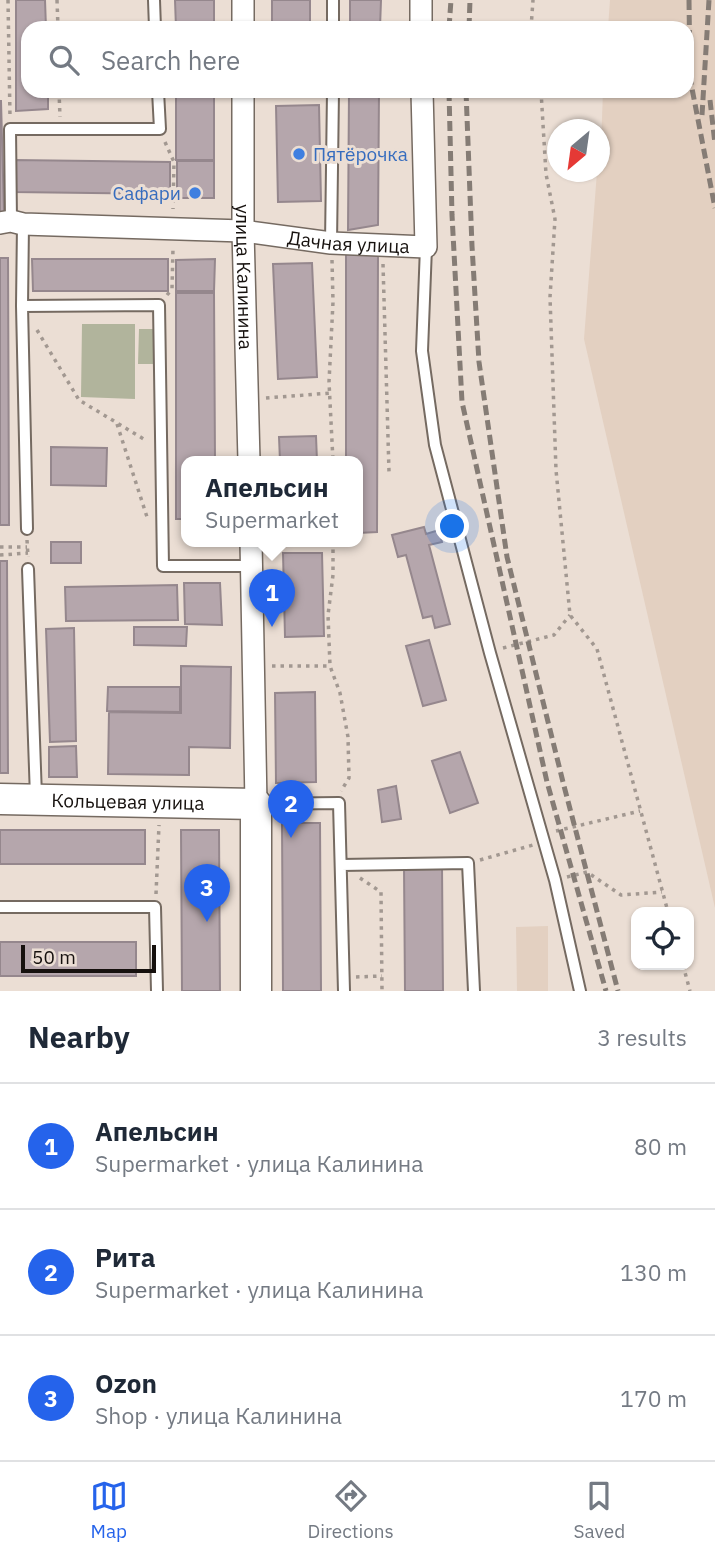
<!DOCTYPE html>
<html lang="en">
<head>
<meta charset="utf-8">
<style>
	:root { --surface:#fff; --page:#f2f2f3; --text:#1f2937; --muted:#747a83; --line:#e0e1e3; --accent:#2563eb }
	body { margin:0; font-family:"IBM Plex Sans",sans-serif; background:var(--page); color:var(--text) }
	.controls { position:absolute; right:21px; bottom:21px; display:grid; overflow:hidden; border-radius:14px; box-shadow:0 2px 5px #0004 }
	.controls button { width:63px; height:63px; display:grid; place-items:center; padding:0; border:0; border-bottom:2px solid var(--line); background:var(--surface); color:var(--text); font:35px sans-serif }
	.compass { position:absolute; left:547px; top:119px; width:63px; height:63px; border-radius:50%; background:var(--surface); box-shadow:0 2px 5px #0004; rotate:209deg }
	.scale { position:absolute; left:21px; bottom:18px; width:135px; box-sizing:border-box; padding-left:7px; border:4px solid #16110e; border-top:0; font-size:19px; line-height:24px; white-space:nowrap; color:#16110e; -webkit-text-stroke:5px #ebded4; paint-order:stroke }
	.you { position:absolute; left:453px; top:527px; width:24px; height:24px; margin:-18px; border:5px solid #fff; border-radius:50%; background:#1a73e8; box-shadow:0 0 0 10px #1a73e833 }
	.badge { display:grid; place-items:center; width:46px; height:46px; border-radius:50%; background:var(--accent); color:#fff; font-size:23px; font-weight:700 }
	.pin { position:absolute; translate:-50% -58px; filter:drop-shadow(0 2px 4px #0008) }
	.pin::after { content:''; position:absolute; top:37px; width:24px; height:21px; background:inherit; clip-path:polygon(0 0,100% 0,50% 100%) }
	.popup { position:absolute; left:181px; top:456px; width:182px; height:91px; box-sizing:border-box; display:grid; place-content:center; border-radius:14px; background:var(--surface); filter:drop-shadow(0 2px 5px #0005); font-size:23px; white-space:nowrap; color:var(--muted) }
	.popup b { font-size:26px; color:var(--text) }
	.popup::after { content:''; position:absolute; left:50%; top:100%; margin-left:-14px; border:14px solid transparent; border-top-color:var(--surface) }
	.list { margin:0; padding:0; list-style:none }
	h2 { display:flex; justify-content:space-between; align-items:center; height:91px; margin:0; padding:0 28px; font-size:30px }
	h2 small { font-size:23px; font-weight:400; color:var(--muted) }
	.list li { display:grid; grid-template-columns:46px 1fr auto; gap:21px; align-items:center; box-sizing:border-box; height:126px; padding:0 28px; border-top:2px solid var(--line) }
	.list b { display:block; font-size:26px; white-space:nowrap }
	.list p { margin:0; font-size:23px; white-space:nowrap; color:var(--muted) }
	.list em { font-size:23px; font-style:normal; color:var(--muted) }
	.icon { flex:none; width:38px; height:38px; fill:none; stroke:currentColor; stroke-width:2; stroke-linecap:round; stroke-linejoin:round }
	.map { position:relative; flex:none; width:715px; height:991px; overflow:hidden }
	.search { position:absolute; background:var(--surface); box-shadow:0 2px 5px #0004; left:21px; right:21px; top:21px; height:77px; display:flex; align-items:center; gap:18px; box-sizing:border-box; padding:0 24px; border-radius:21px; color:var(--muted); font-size:26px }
	.sheet { height:469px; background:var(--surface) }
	nav { display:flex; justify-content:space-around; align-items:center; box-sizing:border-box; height:98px; border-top:2px solid var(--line); background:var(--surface); font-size:19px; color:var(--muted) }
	nav a { display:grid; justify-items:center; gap:4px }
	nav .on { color:var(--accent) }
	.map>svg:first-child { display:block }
	.built { fill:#e3d0c1 }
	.green { fill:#b1b49c }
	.building { fill:#b5a6ac; stroke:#95878d; stroke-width:2 }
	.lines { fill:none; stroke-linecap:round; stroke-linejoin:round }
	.lane-casing { stroke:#756a61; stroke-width:14 }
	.street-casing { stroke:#756a61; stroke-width:24 }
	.secondary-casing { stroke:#756a61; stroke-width:33 }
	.path { stroke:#a29891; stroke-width:3.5; stroke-dasharray:3.5 5; stroke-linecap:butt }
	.lane { stroke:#fff; stroke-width:10 }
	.street { stroke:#fff; stroke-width:21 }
	.secondary { stroke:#fff; stroke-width:30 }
	.rail { stroke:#857c75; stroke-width:5; stroke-dasharray:10 5; stroke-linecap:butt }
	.shop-dot { fill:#3f7fe0; stroke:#ebded4; stroke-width:2.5 }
	.labels { text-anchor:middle; stroke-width:6; stroke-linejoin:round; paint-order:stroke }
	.shop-label { font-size:19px; fill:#366cbe; stroke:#ebded4; text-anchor:start }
	.street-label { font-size:19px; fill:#16110e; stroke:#ebded4 }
</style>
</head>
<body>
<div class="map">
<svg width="715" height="991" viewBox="0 0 715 991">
	<rect width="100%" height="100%" fill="#ebded4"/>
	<path class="built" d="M 610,0 L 715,0 L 715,908 L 584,339 L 597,172 L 600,172 L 603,91 L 687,91 L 687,28 L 608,28 Z
		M 548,926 L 548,991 L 517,991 L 516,927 Z"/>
	<path class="green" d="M 82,324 L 135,324 L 135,399 L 81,397 Z
		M 139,329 L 156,329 L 155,364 L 138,364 Z"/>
	<path class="building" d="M 16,0 L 45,0 L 46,28 L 28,28 L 28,91 L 48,91 L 48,109 L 16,111 Z
		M 175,0 L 214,0 L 214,28 L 176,28 Z
		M 272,0 L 310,0 L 310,28 L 272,28 Z
		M 350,0 L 381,0 L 380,28 L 350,28 Z
		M 176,91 L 214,91 L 214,160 L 176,160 Z
		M 349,91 L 379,91 L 378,225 L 348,230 Z
		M 0,101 L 1,101 L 4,212 L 0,212 Z
		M 319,105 L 321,201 L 278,202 L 276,106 Z
		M 14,160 L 170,162 L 170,194 L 13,192 Z
		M 177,161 L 214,161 L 214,198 L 177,198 Z
		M 346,253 L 378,254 L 377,532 L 358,533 L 358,461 L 346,461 Z
		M 0,258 L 8,258 L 9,525 L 0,525 Z
		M 32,259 L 168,259 L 168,291 L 33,291 Z
		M 215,259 L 214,291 L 176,291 L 176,260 Z
		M 312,263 L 317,377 L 278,379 L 273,264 Z
		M 176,293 L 214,293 L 215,461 L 186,461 L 186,519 L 176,519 Z
		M 316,436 L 317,461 L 280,461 L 279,437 Z
		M 51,447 L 107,448 L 106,486 L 51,485 Z
		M 424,527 L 426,534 L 439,530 L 442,542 L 429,545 L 450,624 L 435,628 L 432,616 L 423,618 L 406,555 L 398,557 L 392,535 Z
		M 51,542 L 81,542 L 81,563 L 51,563 Z
		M 283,553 L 322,553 L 324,636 L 285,637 Z
		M 0,561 L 7,561 L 8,773 L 0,773 Z
		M 184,583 L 220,583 L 222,625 L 185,624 Z
		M 177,585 L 178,620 L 66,621 L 65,587 Z
		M 134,627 L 187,627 L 186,646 L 134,645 Z
		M 74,628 L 76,741 L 50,742 L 46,629 Z
		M 429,640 L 446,700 L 423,706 L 406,646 Z
		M 181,666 L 231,667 L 230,748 L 189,747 L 189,775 L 108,774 L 109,712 L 181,713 Z
		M 108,687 L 180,687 L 180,712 L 107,711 Z
		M 315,692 L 316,782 L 276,783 L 275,693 Z
		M 76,746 L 77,777 L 49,777 L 49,747 Z
		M 460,752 L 478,803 L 450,813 L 432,761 Z
		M 396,786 L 401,819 L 382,822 L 378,790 Z
		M 282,823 L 320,823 L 321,991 L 283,991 Z
		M 0,830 L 145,830 L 145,864 L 0,864 Z
		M 181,830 L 219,830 L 220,991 L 182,991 Z
		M 404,866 L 442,866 L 443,991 L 405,991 Z
		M 0,942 L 136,942 L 136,976 L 0,976 Z"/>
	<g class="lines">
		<g class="lane-casing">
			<path id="lane" d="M 154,0 L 155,28
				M 333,28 L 333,0
				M 11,221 L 10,129 L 160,129 L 158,91
				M 23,224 L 22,306 L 159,305 L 163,566 L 252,566
				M 331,243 L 333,91
				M 426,247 L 422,351 L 435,445 L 490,653 L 555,880 L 580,991
				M 22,306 L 27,529
				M 28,569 L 36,797
				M 257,804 L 339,803 L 344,991
				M 341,865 L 468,863 L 474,991
				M 0,907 L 155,907 L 157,991"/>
		</g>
		<g class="street-casing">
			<g id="street">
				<path d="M 243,0 L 243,28"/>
				<path d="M 421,0 L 421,28"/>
				<path id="s1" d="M 243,91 L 243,231 L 249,461"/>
				<path id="s2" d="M 0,223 L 11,221 L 23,224 L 243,231 L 331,243 L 426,247 L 422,91"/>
				<path d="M 251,541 L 256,804"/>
			</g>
		</g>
		<g class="secondary-casing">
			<g id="secondary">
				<path id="s3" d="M 0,799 L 256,804 L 256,991"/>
			</g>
		</g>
		<path class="path" d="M 8,0 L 10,117
			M 57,0 L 58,28
			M 531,28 L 533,0
			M 59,91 L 60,117
			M 541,91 L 546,174 L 555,219 L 550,297 L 556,470 L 570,615 L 597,649 L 668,912
			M 165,142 L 174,162 L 173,209
			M 332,260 L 333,302 L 329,382 L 333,461
			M 383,264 L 389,472
			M 167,295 L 172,289 L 173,248
			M 37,330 L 79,400 L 147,441
			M 266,398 L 331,393
			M 117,424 L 147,517
			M 27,540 L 28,557
			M 333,541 L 333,575 L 328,615 L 330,666 L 340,693 L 348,737 L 349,778 L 341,791
			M 0,547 L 27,547
			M 0,555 L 28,553
			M 503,648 L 554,635 L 570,615
			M 272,666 L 330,666
			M 556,831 L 640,811
			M 480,860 L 533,845
			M 567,877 L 587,872 L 621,895 L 662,892
			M 360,878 L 381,892 L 382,991
			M 156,894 L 159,825
			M 683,965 L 690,991
			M 356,977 L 382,976"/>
		<use href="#lane" class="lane"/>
		<use href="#street" class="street"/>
		<use href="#secondary" class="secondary"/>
		<path class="rail" d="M 689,0 L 690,78 L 715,208
			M 449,28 L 451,0
			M 469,28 L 470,0
			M 449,91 L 452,215 L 462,402 L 547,782 L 606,991
			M 466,91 L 472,246 L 479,362 L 507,557 L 564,786 L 618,991
			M 710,100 L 715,144
			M 702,115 L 709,0"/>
	</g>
	<g class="shop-dot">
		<circle cx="299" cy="154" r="7"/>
		<circle cx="195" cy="193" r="7"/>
	</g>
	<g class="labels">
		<g class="shop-label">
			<text x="313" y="161">Пятёрочка</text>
			<text x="181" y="200" text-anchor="end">Сафари</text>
		</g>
		<g class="street-label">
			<text dy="7" stroke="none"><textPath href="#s2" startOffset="350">Дачная улица</textPath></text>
			<text dy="7" stroke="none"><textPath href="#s1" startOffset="186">улица Калинина</textPath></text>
			<text dy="7" stroke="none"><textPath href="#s3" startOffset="128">Кольцевая улица</textPath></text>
		</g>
	</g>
</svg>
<div class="controls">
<button><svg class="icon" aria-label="locate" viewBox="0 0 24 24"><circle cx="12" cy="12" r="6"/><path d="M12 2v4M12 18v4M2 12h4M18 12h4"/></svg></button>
</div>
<svg class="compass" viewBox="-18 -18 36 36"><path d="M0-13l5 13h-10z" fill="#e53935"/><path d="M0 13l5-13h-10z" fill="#747a83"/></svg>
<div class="scale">50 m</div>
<div class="you"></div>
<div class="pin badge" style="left:272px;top:627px">1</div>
<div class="popup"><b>Апельсин</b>Supermarket</div>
<div class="pin badge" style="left:291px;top:838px">2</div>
<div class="pin badge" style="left:207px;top:922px">3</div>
<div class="search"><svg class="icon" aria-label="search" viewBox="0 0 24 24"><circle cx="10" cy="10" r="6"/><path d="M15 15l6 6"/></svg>Search here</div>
</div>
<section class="sheet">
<h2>Nearby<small>3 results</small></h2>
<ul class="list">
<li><span class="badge">1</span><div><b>Апельсин</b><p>Supermarket · улица Калинина</p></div><em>80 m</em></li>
<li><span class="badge">2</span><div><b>Рита</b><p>Supermarket · улица Калинина</p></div><em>130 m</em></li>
<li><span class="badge">3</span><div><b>Ozon</b><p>Shop · улица Калинина</p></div><em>170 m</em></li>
</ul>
</section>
<nav>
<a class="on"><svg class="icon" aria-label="map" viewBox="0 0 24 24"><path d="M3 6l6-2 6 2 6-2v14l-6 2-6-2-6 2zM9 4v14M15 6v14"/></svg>Map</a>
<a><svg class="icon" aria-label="directions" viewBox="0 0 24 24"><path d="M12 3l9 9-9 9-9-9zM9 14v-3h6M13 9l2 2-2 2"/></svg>Directions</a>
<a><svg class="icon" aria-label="saved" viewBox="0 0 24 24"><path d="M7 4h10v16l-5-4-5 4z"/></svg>Saved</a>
</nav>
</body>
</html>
